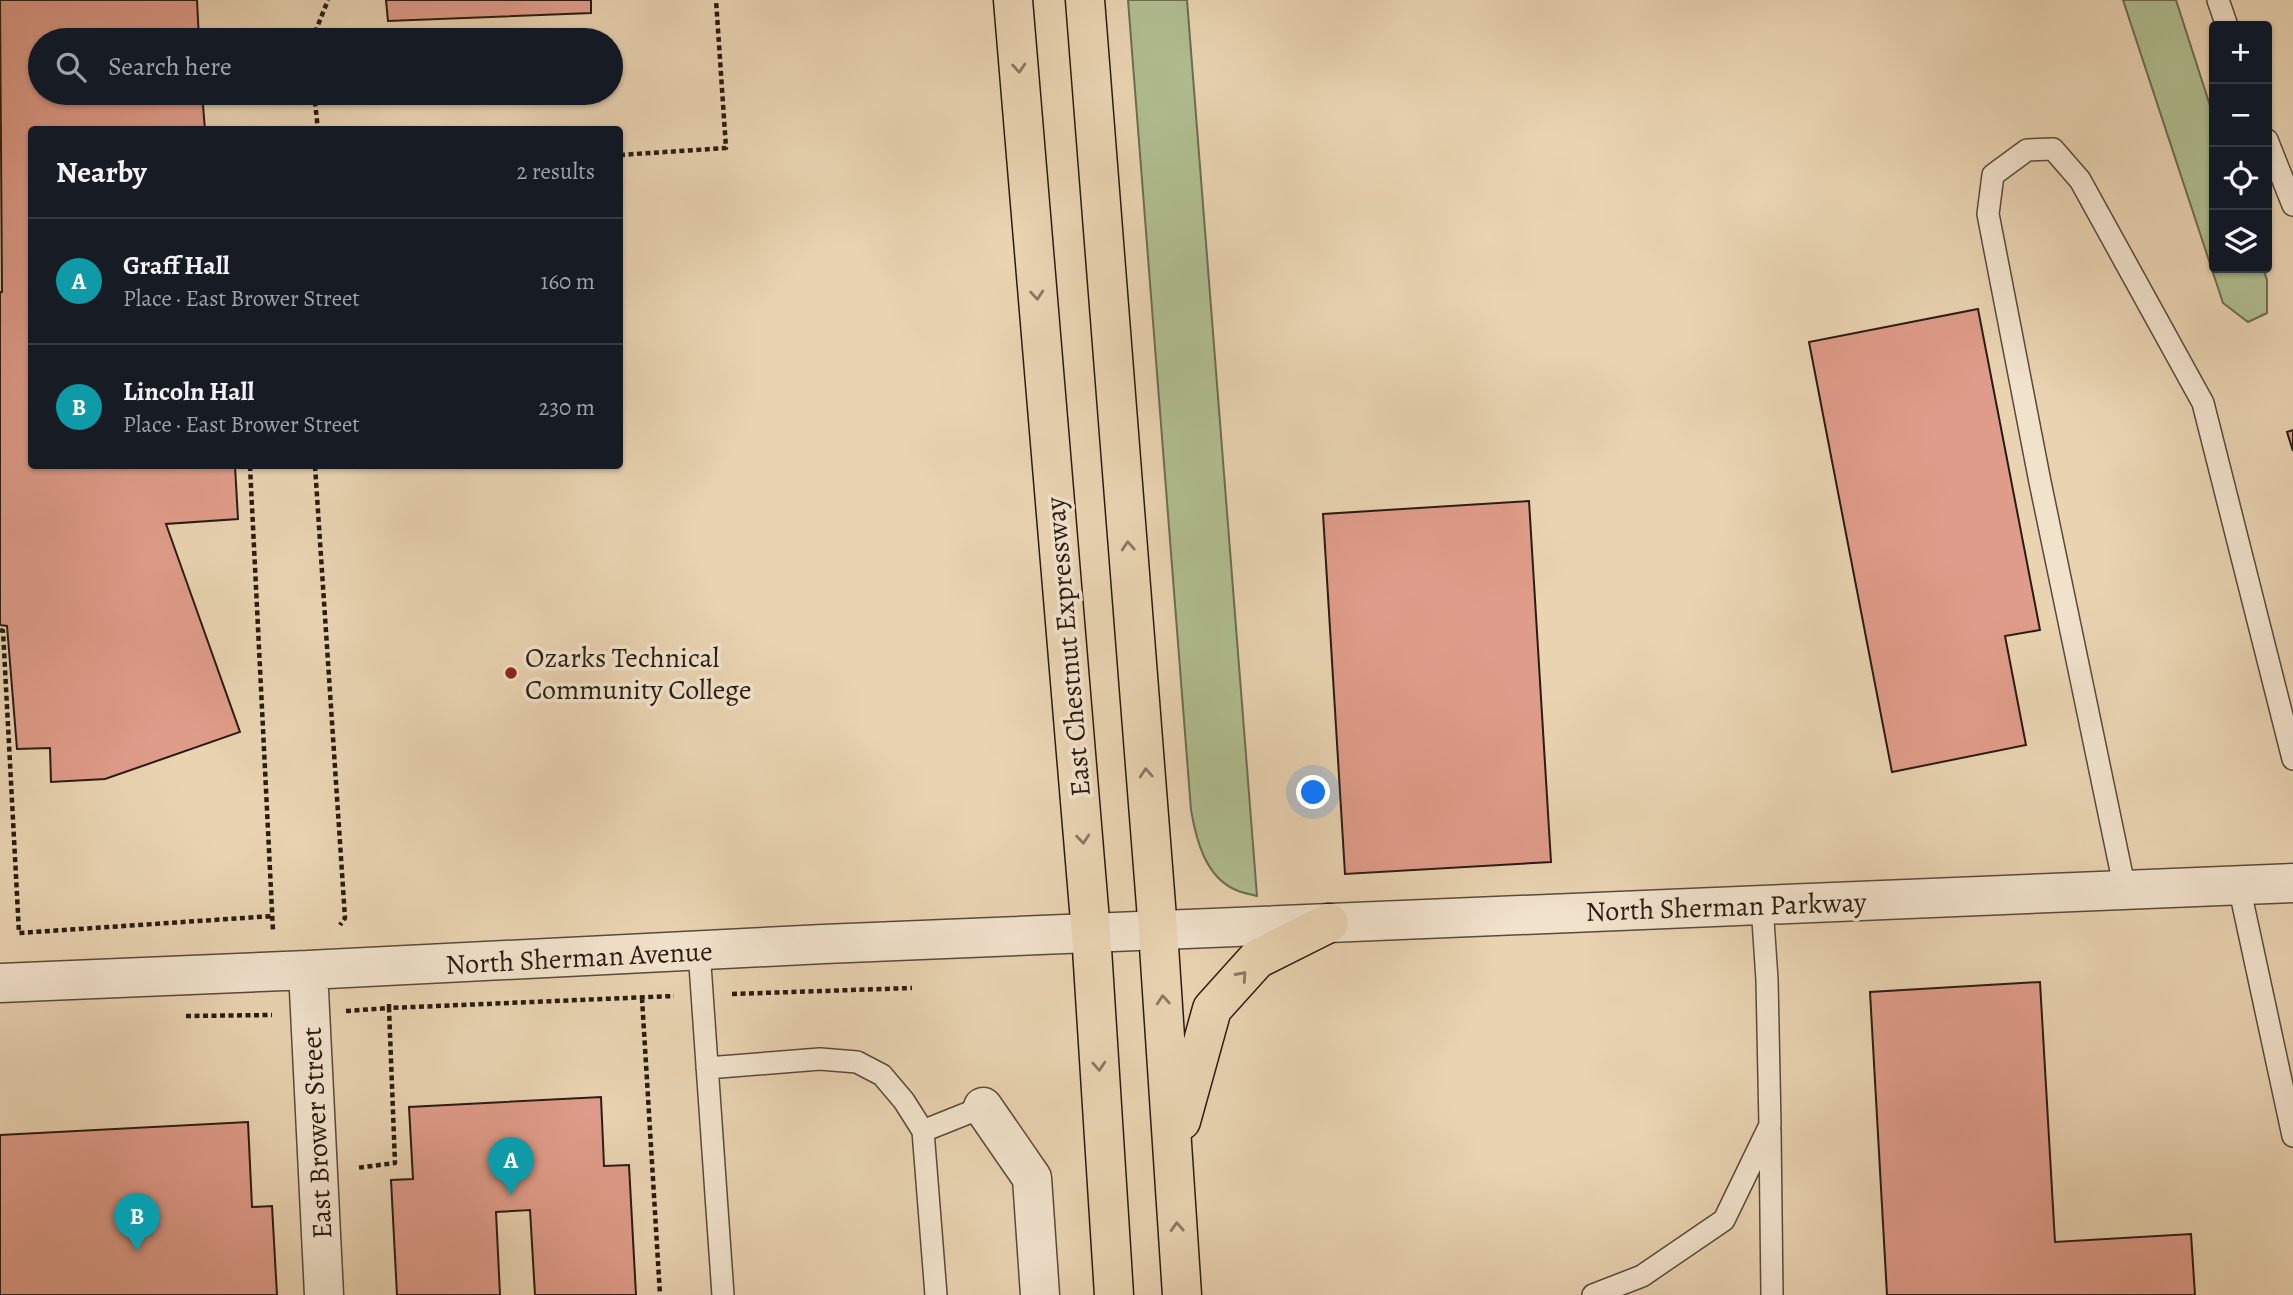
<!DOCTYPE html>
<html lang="en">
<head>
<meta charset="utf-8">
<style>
	:root { --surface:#171b24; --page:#242831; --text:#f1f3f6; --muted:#9ea1a6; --line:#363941; --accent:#d93025 }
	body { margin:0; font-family:Alegreya,serif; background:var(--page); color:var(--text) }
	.controls { position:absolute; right:21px; top:21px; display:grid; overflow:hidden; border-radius:7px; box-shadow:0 2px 5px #0004 }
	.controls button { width:63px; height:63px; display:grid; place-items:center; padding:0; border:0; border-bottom:2px solid var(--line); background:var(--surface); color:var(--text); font:35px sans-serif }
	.you { position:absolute; left:1314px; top:793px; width:24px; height:24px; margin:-18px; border:5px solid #fff; border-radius:50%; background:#1a73e8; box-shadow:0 0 0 10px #1a73e833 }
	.badge { display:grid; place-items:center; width:46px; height:46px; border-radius:50%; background:var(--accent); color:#fff; font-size:23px; font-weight:700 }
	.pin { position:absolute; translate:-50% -58px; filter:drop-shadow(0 2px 4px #0008) }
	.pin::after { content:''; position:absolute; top:37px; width:24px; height:21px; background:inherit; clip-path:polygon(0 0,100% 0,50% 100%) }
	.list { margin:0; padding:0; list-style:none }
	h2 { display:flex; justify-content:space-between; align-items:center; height:91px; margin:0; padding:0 28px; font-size:30px }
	h2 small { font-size:23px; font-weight:400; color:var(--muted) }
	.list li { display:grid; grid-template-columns:46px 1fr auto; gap:21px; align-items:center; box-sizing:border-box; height:126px; padding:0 28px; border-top:2px solid var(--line) }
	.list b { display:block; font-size:26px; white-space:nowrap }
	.list p { margin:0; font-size:23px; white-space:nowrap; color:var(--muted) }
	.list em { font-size:23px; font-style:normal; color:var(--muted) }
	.icon { flex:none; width:38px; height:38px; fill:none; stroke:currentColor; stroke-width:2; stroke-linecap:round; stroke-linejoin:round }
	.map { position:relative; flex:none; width:2293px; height:1295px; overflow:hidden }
	.search { position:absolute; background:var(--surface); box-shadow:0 2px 5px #0004; left:28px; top:28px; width:595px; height:77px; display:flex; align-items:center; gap:18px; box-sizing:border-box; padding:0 24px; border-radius:38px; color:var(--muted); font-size:26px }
	.panel { position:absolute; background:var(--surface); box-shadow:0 2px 5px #0004; left:28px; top:126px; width:595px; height:343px; border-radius:7px }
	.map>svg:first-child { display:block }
	.green { fill:#b0be90; stroke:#6d6d51; stroke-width:2 }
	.building { fill:#e09c8a; stroke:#2a1c12; stroke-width:2 }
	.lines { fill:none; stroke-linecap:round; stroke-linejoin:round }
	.service-casing { stroke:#5a4a3a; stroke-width:24 }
	.minor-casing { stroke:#5a4a3a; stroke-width:41 }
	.primary-casing { stroke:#2a1c12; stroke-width:41 }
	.path { stroke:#2a1c12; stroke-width:4.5; stroke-dasharray:5 3.5; stroke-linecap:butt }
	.service { stroke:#f1e2cc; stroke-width:21 }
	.minor { stroke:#f1e2cc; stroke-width:38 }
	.primary { stroke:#e9d3b1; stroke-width:38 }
	.oneway { stroke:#8a7862 }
	.poi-dot { fill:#8f2418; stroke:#f1e2cc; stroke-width:2.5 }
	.labels { text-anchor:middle; stroke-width:7; stroke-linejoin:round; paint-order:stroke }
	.street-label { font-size:28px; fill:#2a1c12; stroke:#f1e2cc }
	.poi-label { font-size:28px; fill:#2a1c12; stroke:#f1e2cc; text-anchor:start }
</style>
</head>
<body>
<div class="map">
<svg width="2293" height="1295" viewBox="0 0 2293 1295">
	<rect width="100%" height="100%" fill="#e9d3b1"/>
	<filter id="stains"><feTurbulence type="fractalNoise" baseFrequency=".00286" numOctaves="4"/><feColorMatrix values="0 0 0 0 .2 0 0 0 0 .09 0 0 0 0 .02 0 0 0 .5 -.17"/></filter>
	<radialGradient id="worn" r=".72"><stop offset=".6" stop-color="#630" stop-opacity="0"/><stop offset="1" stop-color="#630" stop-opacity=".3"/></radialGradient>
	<path class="green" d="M 1128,0 L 1187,0 L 1257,896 C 1250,894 1242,893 1236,890 C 1205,877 1196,839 1191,810 Z
		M 2123,0 L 2176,0 L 2214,118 L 2214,268 L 2263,268 L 2267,280 L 2267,313 L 2248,322 L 2223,303 Z"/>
	<path class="building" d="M 0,0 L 197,0 L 199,40 L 40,40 L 40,93 L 202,93 L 205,130 L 32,130 L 32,466 L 235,466 L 238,519 L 166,524 L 240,732 L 105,779 L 51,782 L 50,748 L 17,749 L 7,626 L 0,625 L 0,292 L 2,292 Z
		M 386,0 L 591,0 L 591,13 L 388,21 Z
		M 1978,309 L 2040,630 L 2005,636 L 2026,745 L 1892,772 L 1809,342 Z
		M 2293,430 L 2293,451 L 2287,432 Z
		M 1529,501 L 1551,862 L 1345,874 L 1323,514 Z
		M 2040,982 L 2055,1242 L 2191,1234 L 2195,1295 L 1887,1295 L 1870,992 Z
		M 601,1097 L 604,1166 L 629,1165 L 636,1295 L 535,1295 L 530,1210 L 496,1212 L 500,1295 L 397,1295 L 391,1180 L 413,1179 L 409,1107 Z
		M 248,1122 L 252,1207 L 272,1206 L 277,1295 L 0,1295 L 0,1135 Z"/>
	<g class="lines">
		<g class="service-casing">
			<path id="service" d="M 2218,0 L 2227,26
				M 2267,140 L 2293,205
				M 2239,886 L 2293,1136
				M 2125,890 L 2040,482 L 1988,214 L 1993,175 L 2027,150 L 2053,149 L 2080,180 L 2203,403 L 2293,759
				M 699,950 L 723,1295
				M 707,1068 L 820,1059 L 857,1062 L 882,1075 L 904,1101 L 923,1131 L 936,1295
				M 923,1131 L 983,1107
				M 1770,1131 L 1772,1295
				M 1593,1295 L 1642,1276 L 1724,1220 L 1770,1125 L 1767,980 L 1762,905"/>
		</g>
		<g class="minor-casing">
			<path id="minor" d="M 308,970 L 324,1295
				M 0,983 L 308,970 L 824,944 L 2293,883
				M 983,1107 L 1032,1178 L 1040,1295"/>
		</g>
		<g class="primary-casing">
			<path id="primary" d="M 1013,0 L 1091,933 L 1114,1295
				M 1085,0 L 1158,931 L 1182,1295
				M 1181,1121 L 1212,1009 L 1257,959 L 1329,923"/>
		</g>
		<path class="path" d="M 312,40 L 328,0
			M 314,93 L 318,130
			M 620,155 L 726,148 L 716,0
			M 250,466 L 273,931
			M 315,466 L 345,918 L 340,925
			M 0,630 L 3,631 L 19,933 L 273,916
			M 732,994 L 912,988
			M 642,998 L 660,1295
			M 389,1004 L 389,1008 L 674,996
			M 346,1011 L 389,1008 L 395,1163 L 356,1168
			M 186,1016 L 272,1015"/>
		<use href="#service" class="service"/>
		<use href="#minor" class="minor"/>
		<use href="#primary" class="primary"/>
	</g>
	<defs><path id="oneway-chevron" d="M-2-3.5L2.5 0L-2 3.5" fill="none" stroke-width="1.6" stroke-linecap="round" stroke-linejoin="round" transform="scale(1.75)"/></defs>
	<g class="oneway">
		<use href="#oneway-chevron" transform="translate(1019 68) rotate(85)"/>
		<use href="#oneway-chevron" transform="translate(1037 295) rotate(85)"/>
		<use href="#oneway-chevron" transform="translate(1128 546) rotate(-94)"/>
		<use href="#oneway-chevron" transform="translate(1146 773) rotate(-94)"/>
		<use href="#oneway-chevron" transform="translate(1083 839) rotate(85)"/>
		<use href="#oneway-chevron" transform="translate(1242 976) rotate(-48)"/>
		<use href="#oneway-chevron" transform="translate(1163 1000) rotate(-94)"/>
		<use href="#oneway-chevron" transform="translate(1099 1066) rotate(86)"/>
		<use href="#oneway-chevron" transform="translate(1177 1227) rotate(-93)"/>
	</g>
	<circle class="poi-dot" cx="511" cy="673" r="7"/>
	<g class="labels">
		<g class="street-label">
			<text transform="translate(1067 647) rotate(-95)" y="10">East Chestnut Expressway</text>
			<text transform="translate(1726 906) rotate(-2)" y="10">North Sherman Parkway</text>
			<text transform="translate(579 957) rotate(-3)" y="10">North Sherman Avenue</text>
			<text transform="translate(316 1133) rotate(-93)" y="10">East Brower Street</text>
		</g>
		<g class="poi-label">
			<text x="525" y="667">Ozarks Technical<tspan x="525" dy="32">Community College</tspan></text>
		</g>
	</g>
	<rect width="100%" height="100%" filter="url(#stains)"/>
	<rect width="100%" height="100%" fill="url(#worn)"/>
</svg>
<div class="controls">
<button>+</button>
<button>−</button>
<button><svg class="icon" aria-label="locate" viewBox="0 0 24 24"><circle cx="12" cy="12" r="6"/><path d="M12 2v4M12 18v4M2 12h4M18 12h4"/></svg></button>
<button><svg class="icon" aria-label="layers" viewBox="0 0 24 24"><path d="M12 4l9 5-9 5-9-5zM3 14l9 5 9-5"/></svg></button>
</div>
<div class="you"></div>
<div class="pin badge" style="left:511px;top:1195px;background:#0f9aa8">A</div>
<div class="pin badge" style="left:137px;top:1251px;background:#0f9aa8">B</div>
<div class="search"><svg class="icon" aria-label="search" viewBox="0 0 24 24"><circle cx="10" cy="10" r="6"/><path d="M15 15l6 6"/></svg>Search here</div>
<section class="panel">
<h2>Nearby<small>2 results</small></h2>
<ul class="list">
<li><span class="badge" style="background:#0f9aa8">A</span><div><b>Graff Hall</b><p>Place · East Brower Street</p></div><em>160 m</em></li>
<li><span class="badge" style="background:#0f9aa8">B</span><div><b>Lincoln Hall</b><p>Place · East Brower Street</p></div><em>230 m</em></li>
</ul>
</section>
</div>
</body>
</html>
